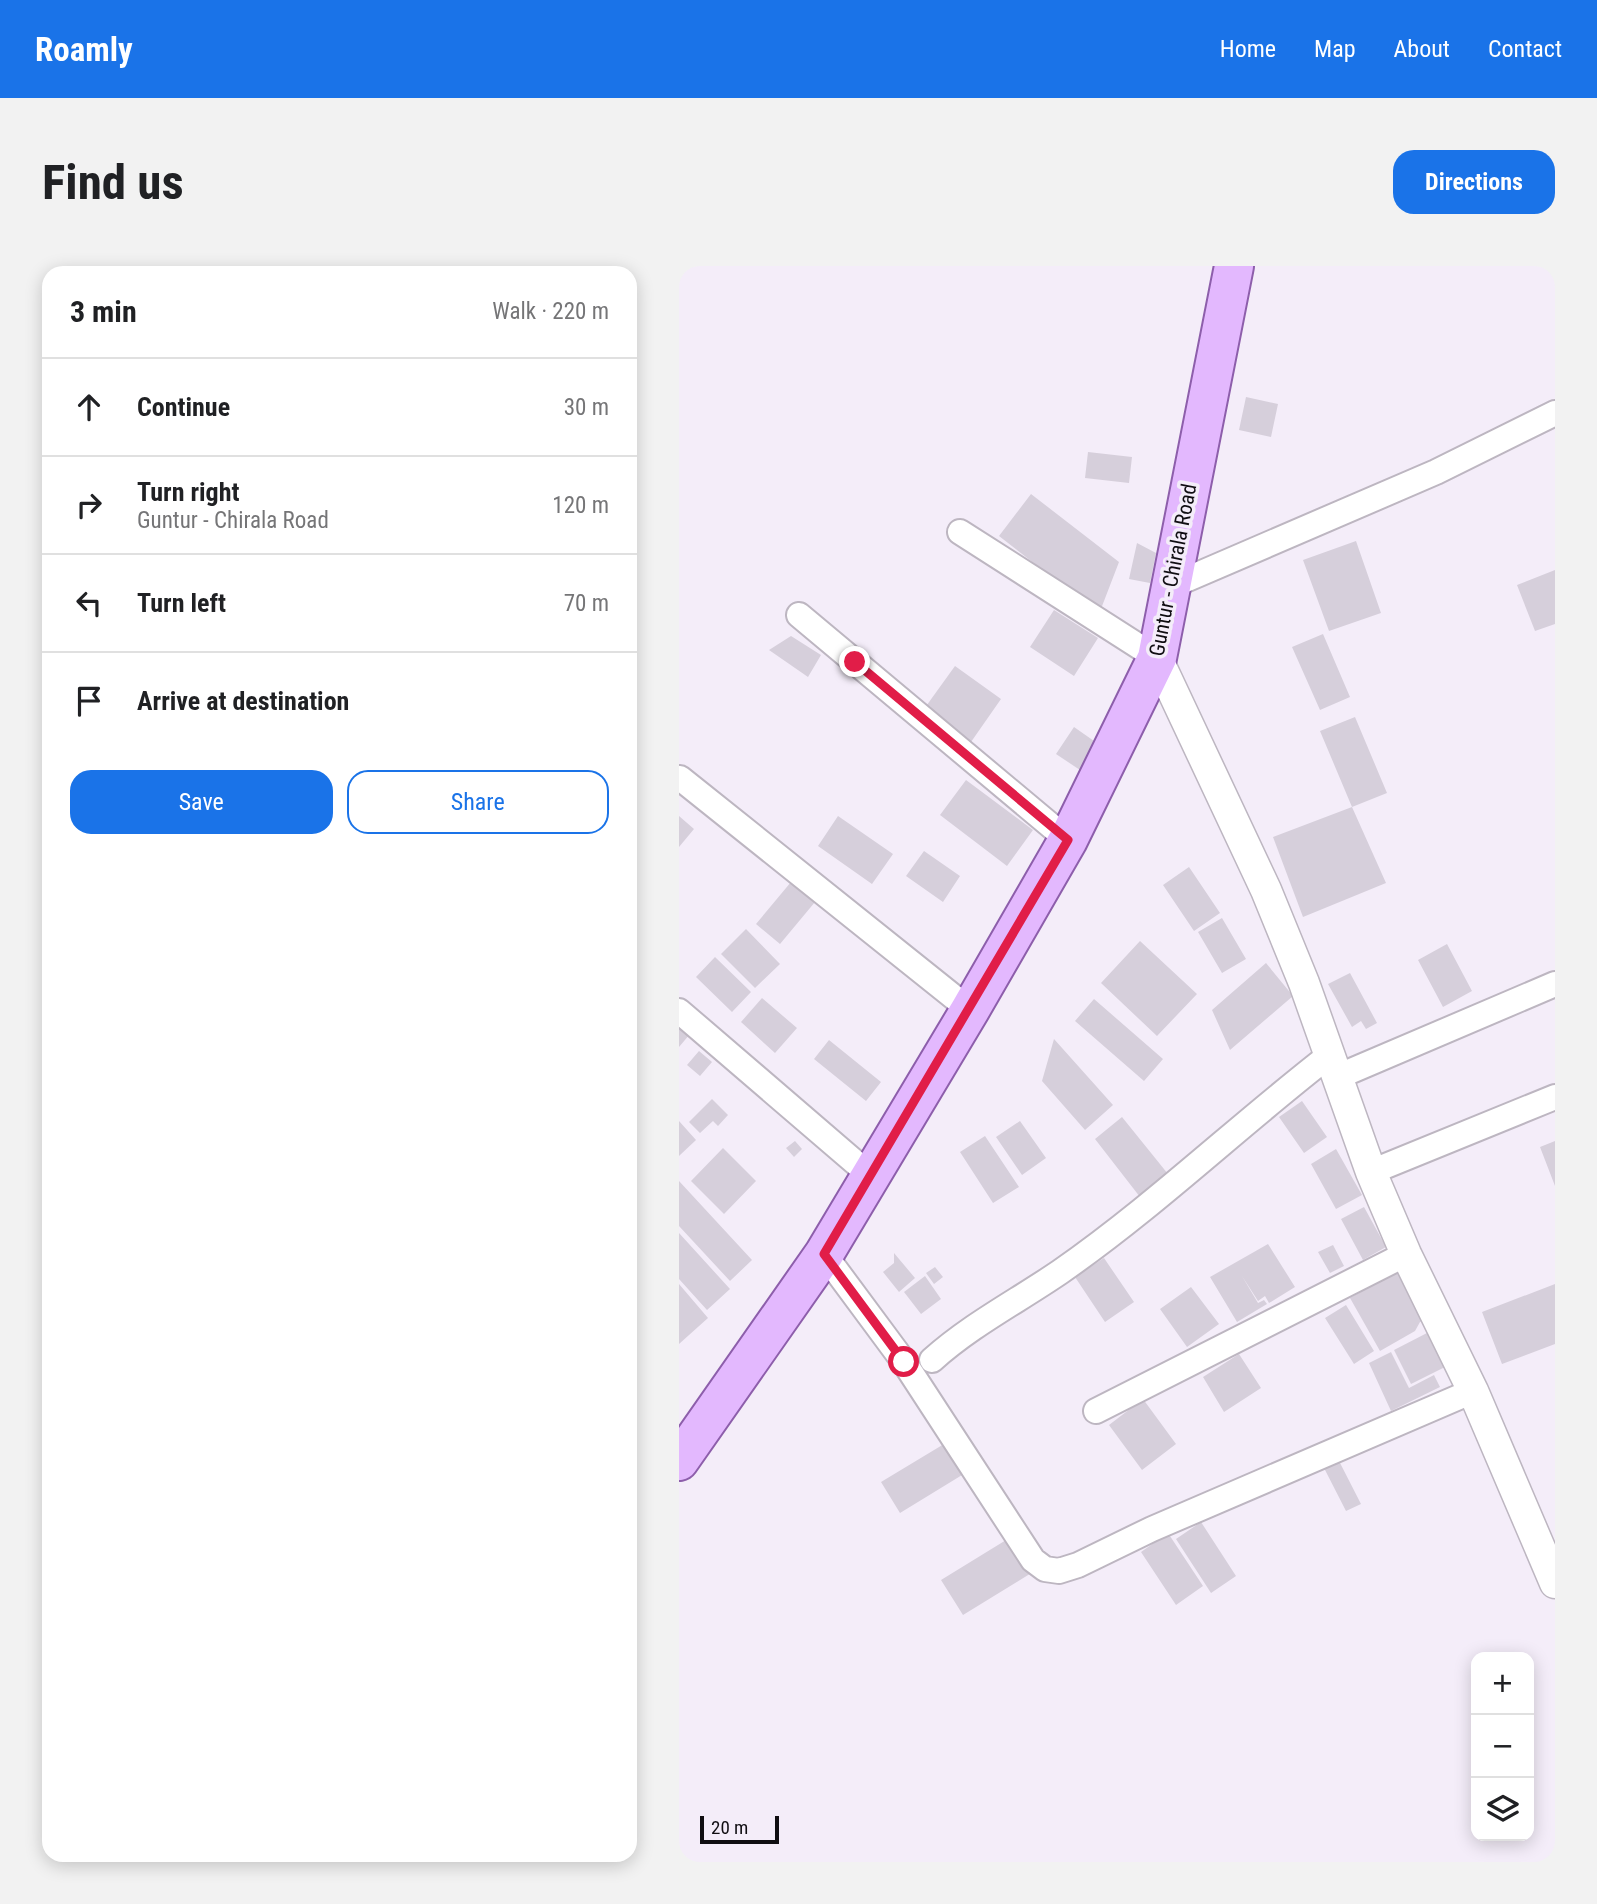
<!DOCTYPE html>
<html lang="en">
<head>
<meta charset="utf-8">
<style>
	:root { --surface:#fff; --page:#f2f2f2; --text:#202124; --muted:#757577; --line:#e0e0e0; --accent:#1a73e8 }
	body { margin:0; font-family:"Roboto Condensed",sans-serif; background:var(--page); color:var(--text) }
	.controls { position:absolute; right:21px; bottom:21px; display:grid; overflow:hidden; border-radius:14px; box-shadow:0 4px 18px #0003 }
	.controls button { width:63px; height:63px; display:grid; place-items:center; padding:0; border:0; border-bottom:2px solid var(--line); background:var(--surface); color:var(--text); font:35px sans-serif }
	.scale { position:absolute; left:21px; bottom:18px; width:79px; box-sizing:border-box; padding-left:7px; border:4px solid #100e12; border-top:0; font-size:19px; line-height:24px; white-space:nowrap; color:#100e12; -webkit-text-stroke:5px #f4edf9; paint-order:stroke }
	.stop { position:absolute; width:21px; height:21px; margin:-16px; border:5px solid #e11d48; border-radius:50%; background:#fff }
	.stop.end { background:#e11d48; border-color:#fff; box-shadow:0 2px 7px #0008 }
	.list { margin:0; padding:0; list-style:none }
	h2 { display:flex; justify-content:space-between; align-items:center; height:91px; margin:0; padding:0 28px; font-size:30px }
	h2 small { font-size:23px; font-weight:400; color:var(--muted) }
	.list li { display:grid; grid-template-columns:46px 1fr auto; gap:21px; align-items:center; box-sizing:border-box; height:98px; padding:0 28px; border-top:2px solid var(--line) }
	.list b { display:block; font-size:26px; white-space:nowrap }
	.list p { margin:0; font-size:23px; white-space:nowrap; color:var(--muted) }
	.list em { font-size:23px; font-style:normal; color:var(--muted) }
	.actions { display:flex; gap:14px; padding:21px 28px }
	.actions a { flex:1; padding:16px 0; border:2px solid var(--accent); border-radius:21px; text-align:center; font-size:24px; color:var(--accent) }
	.actions .main { background:var(--accent); color:#fff }
	.icon { flex:none; width:38px; height:38px; fill:none; stroke:currentColor; stroke-width:2; stroke-linecap:round; stroke-linejoin:round }
	.map { position:relative; flex:none; width:876px; height:1596px; overflow:hidden; border-radius:21px }
	header { display:flex; align-items:center; gap:42px; box-sizing:border-box; height:98px; padding:0 35px; background:var(--accent); color:#fff }
	header strong { font-size:33px }
	nav { display:flex; gap:38px; margin-inline-start:auto; font-size:24px }
	.intro { display:flex; align-items:center; justify-content:space-between; box-sizing:border-box; height:168px; padding:0 42px }
	h1 { margin:0; font-size:49px }
	.button { padding:18px 32px; border-radius:21px; background:var(--accent); color:#fff; font-size:24px; font-weight:700 }
	main { display:flex; gap:42px; padding:0 42px }
	aside { flex:1; background:var(--surface); border-radius:21px; box-shadow:0 4px 18px #0003 }
	.map>svg:first-child { display:block }
	.building { fill:#d6cfdb }
	.lines { fill:none; stroke-linecap:round; stroke-linejoin:round }
	.minor-casing { stroke:#bdb6c1; stroke-width:28 }
	.tertiary-casing { stroke:#bdb6c1; stroke-width:33 }
	.primary-casing { stroke:#8d5eab; stroke-width:42 }
	.minor { stroke:#fff; stroke-width:24 }
	.tertiary { stroke:#fff; stroke-width:30 }
	.primary { stroke:#e3b8fe; stroke-width:38 }
	.route { stroke:#e11d48; stroke-width:9 }
	.labels { text-anchor:middle; stroke-width:7; stroke-linejoin:round; paint-order:stroke }
	.street-label { font-size:21px; fill:#100e12; stroke:#f4edf9 }
</style>
</head>
<body>
<header>
<strong>Roamly</strong>
<nav><a>Home</a><a>Map</a><a>About</a><a>Contact</a></nav>
</header>
<div class="intro"><h1>Find us</h1><a class="button">Directions</a></div>
<main>
<aside>
<h2>3 min<small>Walk · 220 m</small></h2>
<ul class="list">
<li><svg class="icon" aria-label="ahead" viewBox="0 0 24 24"><path d="M12 20V5M6 11l6-6 6 6"/></svg><div><b>Continue</b></div><em>30 m</em></li>
<li><svg class="icon" aria-label="right" viewBox="0 0 24 24"><path d="M7 20v-9h11M14 6l5 5-5 5"/></svg><div><b>Turn right</b><p>Guntur - Chirala Road</p></div><em>120 m</em></li>
<li><svg class="icon" aria-label="left" viewBox="0 0 24 24"><path d="M17 20v-9H6M10 6l-5 5 5 5"/></svg><div><b>Turn left</b></div><em>70 m</em></li>
<li><svg class="icon" aria-label="arrive" viewBox="0 0 24 24"><path d="M6 21V4h12l-3 4 3 4H6"/></svg><div><b>Arrive at destination</b></div></li>
</ul>
<div class="actions"><a class="main">Save</a><a>Share</a></div>
</aside>
<div class="map">
<svg width="876" height="1596" viewBox="0 0 876 1596">
	<rect width="100%" height="100%" fill="#f4edf9"/>
	<path class="building" d="M 567,131 L 599,138 L 592,171 L 560,164 Z
		M 409,186 L 453,191 L 450,217 L 406,212 Z
		M 352,228 L 440,296 L 420,348 L 320,270 Z
		M 677,275 L 702,347 L 650,365 L 624,294 Z
		M 458,277 L 477,287 L 471,317 L 450,313 Z
		M 876,304 L 876,358 L 856,365 L 838,319 Z
		M 375,344 L 419,372 L 395,410 L 351,381 Z
		M 644,368 L 671,431 L 641,444 L 613,381 Z
		M 112,370 L 142,389 L 129,411 L 90,384 Z
		M 276,400 L 322,433 L 292,476 L 245,443 Z
		M 676,451 L 708,527 L 673,541 L 641,465 Z
		M 395,461 L 425,482 L 407,508 L 377,488 Z
		M 287,514 L 354,564 L 328,600 L 261,549 Z
		M 673,541 L 707,617 L 624,651 L 594,571 Z
		M 0,550 L 15,563 L 0,581 Z
		M 159,550 L 214,588 L 193,618 L 139,580 Z
		M 245,585 L 281,610 L 264,636 L 227,610 Z
		M 510,601 L 541,647 L 515,665 L 484,619 Z
		M 112,616 L 136,636 L 101,678 L 77,658 Z
		M 543,652 L 567,693 L 543,707 L 519,666 Z
		M 67,663 L 101,698 L 76,722 L 42,688 Z
		M 461,675 L 518,728 L 478,770 L 422,717 Z
		M 768,678 L 793,725 L 764,741 L 739,694 Z
		M 36,691 L 72,726 L 53,746 L 17,711 Z
		M 587,697 L 614,730 L 551,784 L 533,744 Z
		M 671,707 L 698,757 L 687,763 L 682,755 L 673,761 L 649,718 Z
		M 83,732 L 118,762 L 96,787 L 62,756 Z
		M 415,733 L 484,793 L 465,815 L 396,755 Z
		M 0,759 L 11,768 L 0,781 Z
		M 375,773 L 434,839 L 406,864 L 363,815 Z
		M 150,774 L 202,816 L 187,835 L 135,793 Z
		M 20,785 L 33,796 L 21,810 L 8,799 Z
		M 33,833 L 49,849 L 39,860 L 34,855 L 21,867 L 10,856 Z
		M 623,835 L 648,871 L 625,887 L 600,851 Z
		M 443,851 L 489,908 L 461,931 L 416,873 Z
		M 0,855 L 17,874 L 0,890 Z
		M 341,855 L 367,892 L 343,909 L 317,871 Z
		M 306,870 L 340,921 L 314,937 L 281,886 Z
		M 116,875 L 123,883 L 115,891 L 107,882 Z
		M 876,875 L 876,920 L 861,881 Z
		M 44,882 L 77,915 L 45,948 L 12,915 Z
		M 657,883 L 683,929 L 657,943 L 632,898 Z
		M 0,915 L 73,994 L 51,1015 L 0,960 Z
		M 685,941 L 707,981 L 684,994 L 662,953 Z
		M 0,967 L 51,1023 L 28,1044 L 0,1013 Z
		M 589,978 L 616,1021 L 590,1037 L 586,1030 L 579,1035 L 563,1010 L 579,1037 L 585,1034 L 588,1038 L 558,1056 L 531,1011 Z
		M 654,979 L 665,1000 L 651,1007 L 639,986 Z
		M 215,987 L 236,1012 L 220,1026 L 204,1006 L 215,997 Z
		M 425,992 L 455,1036 L 426,1056 L 396,1011 Z
		M 256,1001 L 264,1011 L 255,1018 L 247,1007 Z
		M 721,1004 L 748,1052 L 741,1056 L 736,1065 L 701,1085 L 671,1032 Z
		M 246,1010 L 262,1033 L 242,1048 L 225,1026 Z
		M 0,1018 L 29,1052 L 0,1078 Z
		M 876,1018 L 876,1078 L 823,1098 L 803,1046 Z
		M 512,1021 L 540,1058 L 508,1081 L 481,1043 Z
		M 667,1039 L 695,1085 L 675,1098 L 646,1052 Z
		M 748,1067 L 766,1101 L 732,1118 L 715,1084 Z
		M 712,1086 L 730,1122 L 755,1109 L 761,1121 L 712,1145 L 690,1097 Z
		M 560,1088 L 582,1122 L 545,1146 L 524,1111 Z
		M 464,1133 L 497,1178 L 463,1204 L 430,1159 Z
		M 270,1175 L 288,1206 L 221,1247 L 202,1216 Z
		M 660,1195 L 682,1238 L 667,1245 L 645,1202 Z
		M 522,1256 L 557,1310 L 532,1327 L 497,1273 Z
		M 489,1267 L 524,1320 L 497,1339 L 462,1286 Z
		M 332,1271 L 354,1306 L 284,1349 L 262,1314 Z"/>
	<g class="lines">
		<g class="minor-casing">
			<path id="minor" d="M 281,266 L 478,392
				M 490,321 L 757,206 L 876,147
				M 120,349 L 389,574
				M 1,512 L 291,744
				M 0,745 L 192,910
				M 658,811 L 876,718
				M 692,906 L 876,831
				M 145,988 L 225,1096 L 354,1294 L 366,1303 L 380,1305 L 399,1299 L 473,1263 L 794,1125
				M 253,1094 C 292,1059 337,1036 381,1006 C 476,940 560,859 652,788
				M 417,1145 L 727,988"/>
		</g>
		<g class="tertiary-casing">
			<path id="tertiary" d="M 478,392 L 587,624 L 625,717 L 692,906 L 727,988 L 794,1125 L 876,1317"/>
		</g>
		<g class="primary-casing">
			<path id="primary" d="M 0,1195 L 145,988 L 291,744 L 389,574 L 478,392 L 555,0"/>
		</g>
		<use href="#minor" class="minor"/>
		<use href="#tertiary" class="tertiary"/>
		<use href="#primary" class="primary"/>
	</g>
	<g class="lines">
		<path class="route" d="M 176,396 L 389,574 L 145,988 L 225,1096"/>
	</g>
	<g class="labels">
		<g class="street-label">
			<text transform="translate(494 304) rotate(-79)" y="7">Guntur - Chirala Road</text>
		</g>
	</g>
</svg>
<div class="controls">
<button>+</button>
<button>−</button>
<button><svg class="icon" aria-label="layers" viewBox="0 0 24 24"><path d="M12 4l9 5-9 5-9-5zM3 14l9 5 9-5"/></svg></button>
</div>
<div class="scale">20 m</div>
<div class="stop" style="left:225px;top:1096px"></div>
<div class="stop end" style="left:176px;top:396px"></div>
</div>
</main>
</body>
</html>
